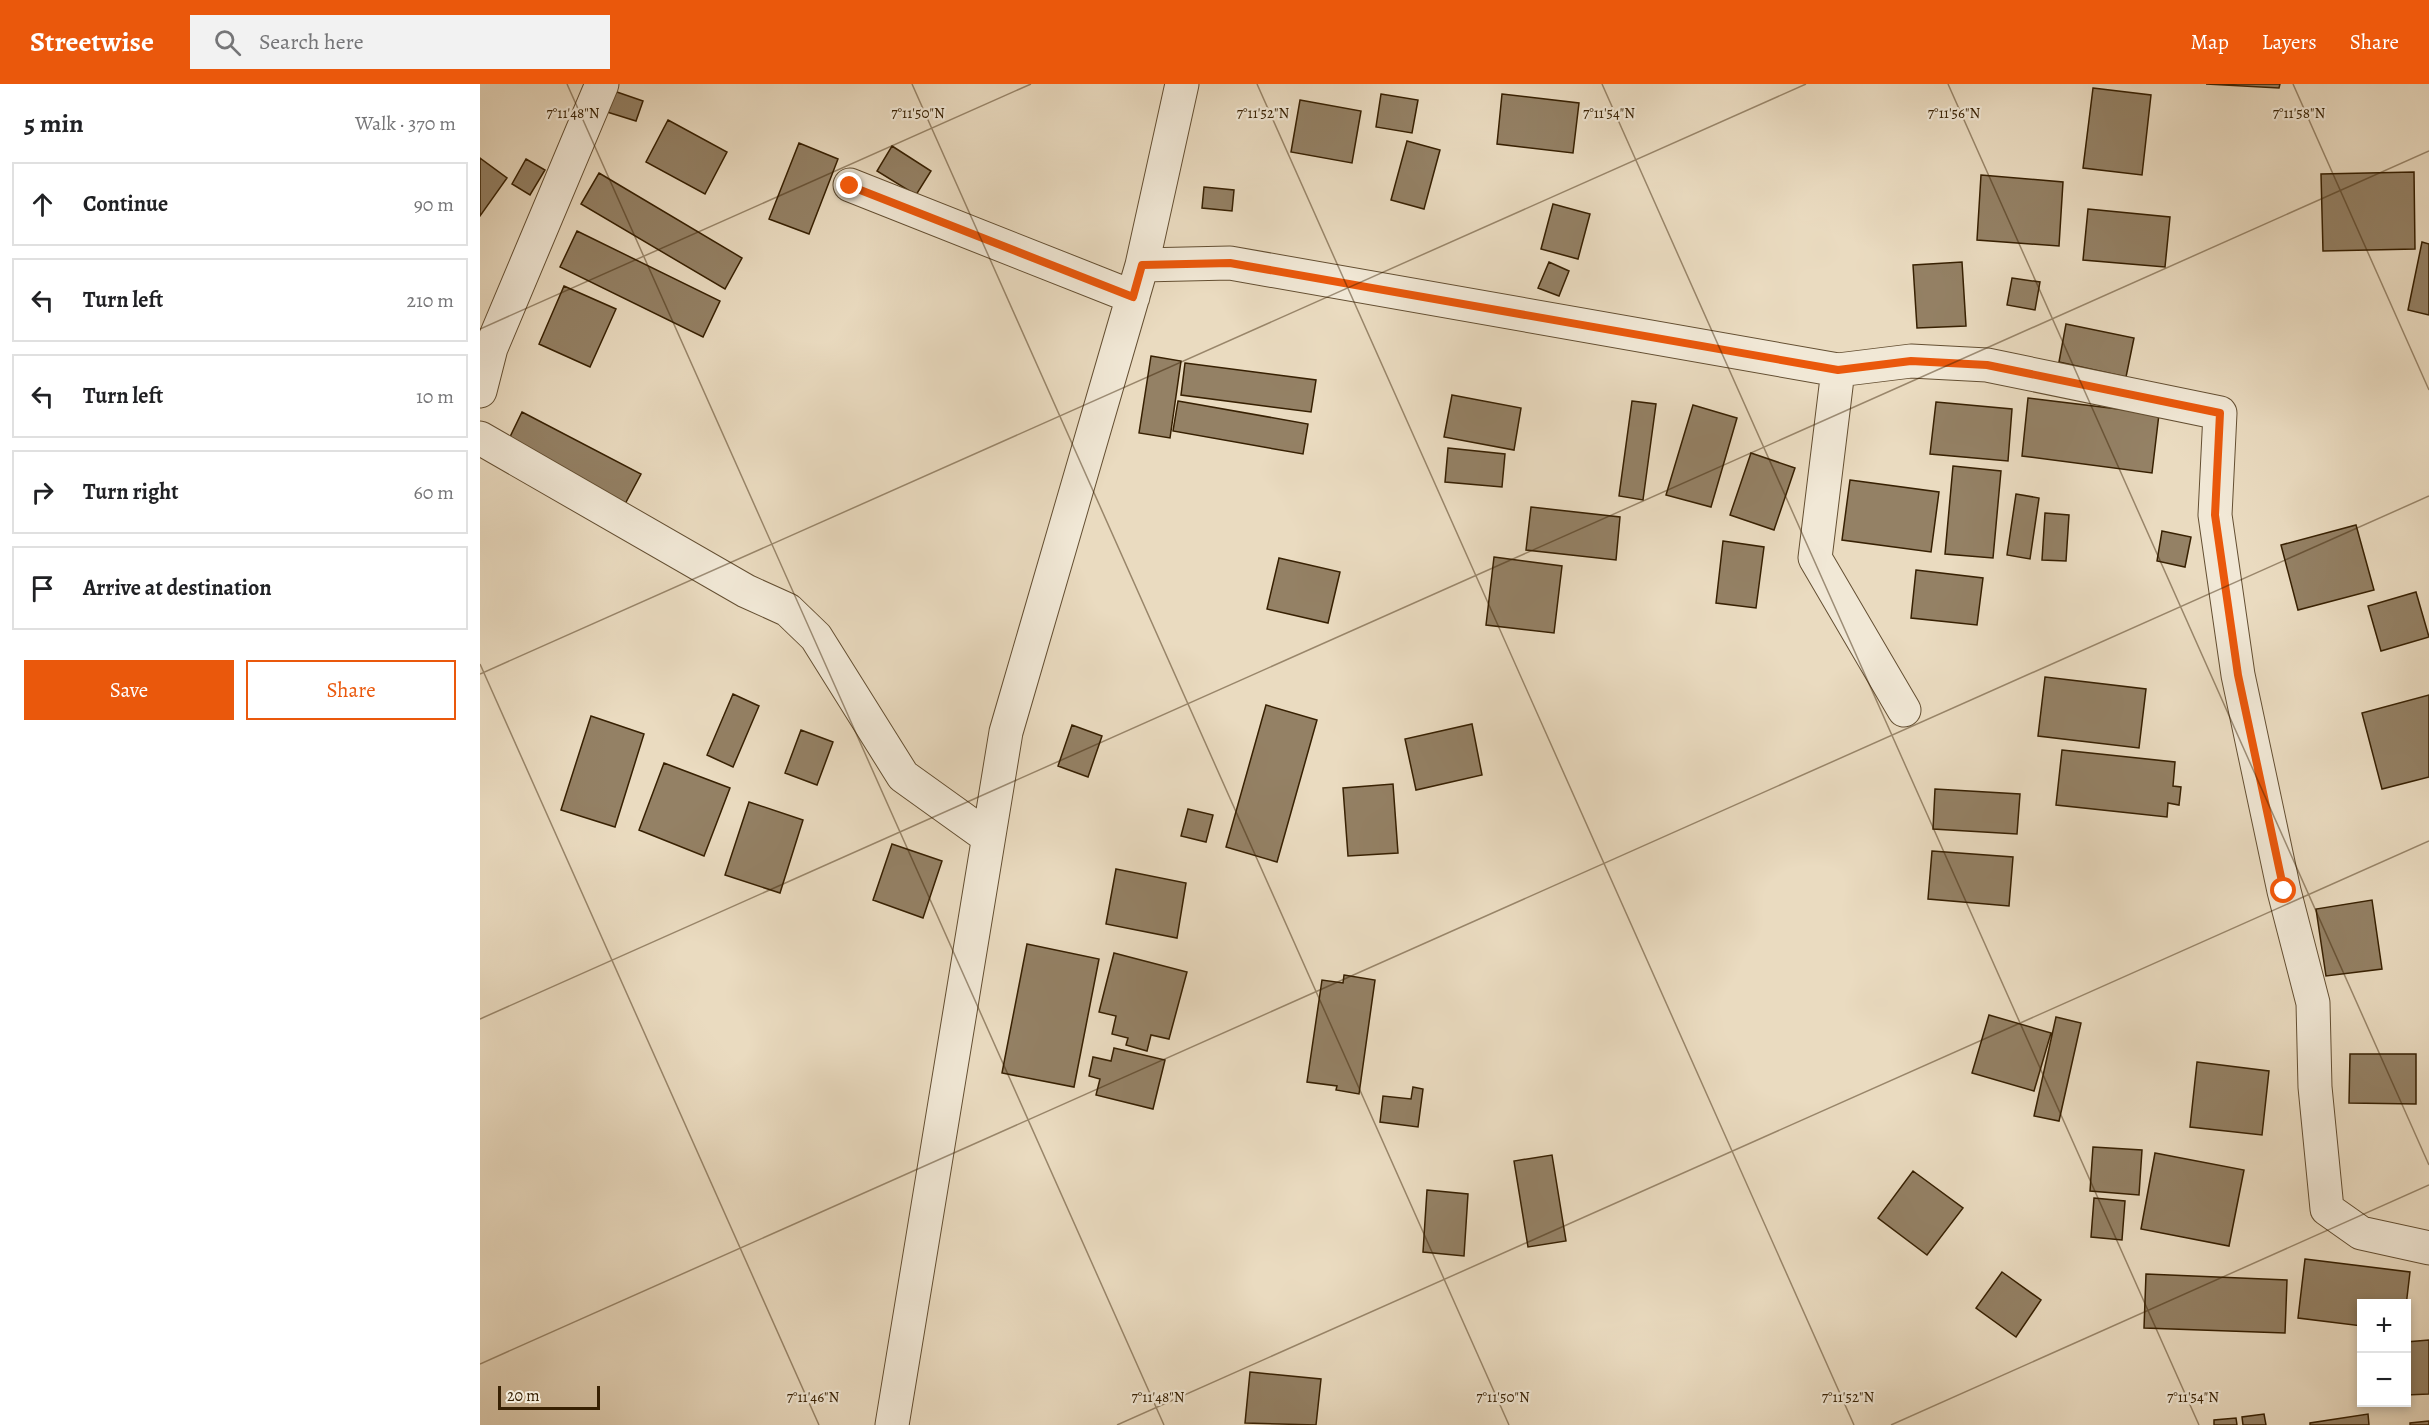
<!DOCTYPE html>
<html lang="en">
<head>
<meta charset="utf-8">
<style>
	:root { --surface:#fff; --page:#f2f2f2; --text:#202124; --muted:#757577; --line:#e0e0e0; --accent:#ea580c }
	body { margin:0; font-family:Alegreya,serif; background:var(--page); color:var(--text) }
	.controls { position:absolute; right:18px; bottom:18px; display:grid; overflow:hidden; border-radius:0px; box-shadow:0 3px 9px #0003 }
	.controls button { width:54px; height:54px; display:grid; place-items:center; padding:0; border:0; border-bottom:2px solid var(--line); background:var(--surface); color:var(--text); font:30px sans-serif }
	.scale { position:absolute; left:18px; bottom:15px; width:102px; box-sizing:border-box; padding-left:6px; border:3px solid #372002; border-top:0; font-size:16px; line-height:21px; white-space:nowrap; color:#372002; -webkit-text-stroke:4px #f1e8d6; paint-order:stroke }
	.stop { position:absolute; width:18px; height:18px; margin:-14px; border:4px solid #ea580c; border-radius:50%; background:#fff }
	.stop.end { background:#ea580c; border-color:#fff; box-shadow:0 2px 6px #0008 }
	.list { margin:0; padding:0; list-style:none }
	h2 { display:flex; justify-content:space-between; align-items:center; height:78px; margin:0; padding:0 24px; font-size:26px }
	h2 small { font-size:20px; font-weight:400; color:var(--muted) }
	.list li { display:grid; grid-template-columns:39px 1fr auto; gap:18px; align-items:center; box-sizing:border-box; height:84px; margin:0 12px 12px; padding:0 12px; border:2px solid var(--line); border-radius:0px }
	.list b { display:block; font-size:22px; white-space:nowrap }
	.list em { font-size:20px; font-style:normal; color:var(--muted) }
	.actions { display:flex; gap:12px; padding:18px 24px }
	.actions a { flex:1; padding:14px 0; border:2px solid var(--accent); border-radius:0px; text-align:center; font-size:21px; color:var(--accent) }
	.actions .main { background:var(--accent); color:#fff }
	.icon { flex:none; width:33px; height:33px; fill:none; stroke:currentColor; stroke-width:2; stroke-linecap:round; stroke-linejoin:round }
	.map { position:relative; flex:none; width:1949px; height:1341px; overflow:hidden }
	header { display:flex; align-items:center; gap:36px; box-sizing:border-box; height:84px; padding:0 30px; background:var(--accent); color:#fff }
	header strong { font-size:28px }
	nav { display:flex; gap:33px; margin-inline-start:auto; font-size:21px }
	.search { width:420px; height:54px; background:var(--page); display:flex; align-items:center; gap:15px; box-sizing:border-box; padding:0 21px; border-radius:0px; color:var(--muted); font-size:22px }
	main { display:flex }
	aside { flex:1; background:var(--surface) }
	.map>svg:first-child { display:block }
	.building { fill:#948165; stroke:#372002; stroke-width:1.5 }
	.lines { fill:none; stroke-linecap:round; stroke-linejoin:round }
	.street-casing { stroke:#644f32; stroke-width:35 }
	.street { stroke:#f1e8d6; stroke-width:33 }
	.route { stroke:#ea580c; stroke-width:8 }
	.ticks { fill:none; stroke:#372002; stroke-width:1.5; stroke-opacity:0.45 }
	.ticks-label { font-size:15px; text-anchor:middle; fill:#372002; stroke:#f1e8d6; stroke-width:4.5; stroke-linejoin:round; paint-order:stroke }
</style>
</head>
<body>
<header>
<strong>Streetwise</strong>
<div class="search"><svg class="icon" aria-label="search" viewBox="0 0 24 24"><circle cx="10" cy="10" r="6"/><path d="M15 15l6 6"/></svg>Search here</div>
<nav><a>Map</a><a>Layers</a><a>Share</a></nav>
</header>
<main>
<aside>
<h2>5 min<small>Walk · 370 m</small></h2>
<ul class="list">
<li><svg class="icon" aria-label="ahead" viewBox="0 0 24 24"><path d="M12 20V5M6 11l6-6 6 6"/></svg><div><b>Continue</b></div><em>90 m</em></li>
<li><svg class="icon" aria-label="left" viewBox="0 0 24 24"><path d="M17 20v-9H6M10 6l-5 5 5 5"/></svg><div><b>Turn left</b></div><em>210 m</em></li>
<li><svg class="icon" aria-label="left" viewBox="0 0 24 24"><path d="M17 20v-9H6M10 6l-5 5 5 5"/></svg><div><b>Turn left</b></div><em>10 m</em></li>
<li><svg class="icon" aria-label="right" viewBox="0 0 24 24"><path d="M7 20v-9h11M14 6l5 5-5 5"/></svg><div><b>Turn right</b></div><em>60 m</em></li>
<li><svg class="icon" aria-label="arrive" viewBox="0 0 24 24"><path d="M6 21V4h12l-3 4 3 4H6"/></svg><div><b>Arrive at destination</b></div></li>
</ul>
<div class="actions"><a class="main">Save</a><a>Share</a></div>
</aside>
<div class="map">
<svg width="1949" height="1341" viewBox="0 0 1949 1341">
	<rect width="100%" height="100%" fill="#eadbc0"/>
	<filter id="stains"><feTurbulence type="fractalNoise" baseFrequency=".00333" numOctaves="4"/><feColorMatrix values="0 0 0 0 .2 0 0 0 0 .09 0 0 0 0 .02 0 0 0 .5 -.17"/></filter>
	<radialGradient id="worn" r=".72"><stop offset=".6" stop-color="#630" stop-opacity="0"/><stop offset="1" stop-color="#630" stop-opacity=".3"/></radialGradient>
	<path class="building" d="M 1726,0 L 1800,0 L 1799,4 Z
		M 1613,4 L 1671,11 L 1662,91 L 1603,84 Z
		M 134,7 L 163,17 L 156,37 L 127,28 Z
		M 901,10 L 938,16 L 932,49 L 896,43 Z
		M 1022,10 L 1099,19 L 1093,69 L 1017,60 Z
		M 820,16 L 881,27 L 872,79 L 811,68 Z
		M 188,36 L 247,68 L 225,110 L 166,78 Z
		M 927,57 L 960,66 L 944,125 L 911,116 Z
		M 319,59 L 358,75 L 329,150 L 289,135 Z
		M 412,62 L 451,87 L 436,111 L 397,87 Z
		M 0,74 L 27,94 L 0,132 Z
		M 46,75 L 65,86 L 50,111 L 32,100 Z
		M 1934,88 L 1935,165 L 1843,167 L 1841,90 Z
		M 119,89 L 262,174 L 245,205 L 101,120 Z
		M 1501,91 L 1583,98 L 1579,162 L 1497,156 Z
		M 724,103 L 754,106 L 752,127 L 722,124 Z
		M 1073,120 L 1110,130 L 1098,175 L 1061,165 Z
		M 1608,125 L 1690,133 L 1685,183 L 1603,176 Z
		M 97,147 L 240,217 L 223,253 L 80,183 Z
		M 1942,158 L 1949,160 L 1949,231 L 1928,226 Z
		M 1069,178 L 1089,187 L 1079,212 L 1058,204 Z
		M 1482,178 L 1486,242 L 1437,244 L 1433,181 Z
		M 1532,194 L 1560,198 L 1555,226 L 1527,221 Z
		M 84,202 L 136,225 L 110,283 L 59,260 Z
		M 1586,240 L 1654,254 L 1646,293 L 1579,278 Z
		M 671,272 L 701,277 L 690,354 L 659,349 Z
		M 705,279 L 836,296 L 831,328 L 701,311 Z
		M 972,311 L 1041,324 L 1034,366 L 964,353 Z
		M 1548,314 L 1679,330 L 1672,389 L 1542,372 Z
		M 698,317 L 828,340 L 823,370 L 693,347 Z
		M 1152,317 L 1176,320 L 1163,416 L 1139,412 Z
		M 1456,318 L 1532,325 L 1528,377 L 1450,370 Z
		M 1213,321 L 1257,334 L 1231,423 L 1186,411 Z
		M 42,328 L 161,390 L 145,420 L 27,359 Z
		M 968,364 L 1025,370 L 1022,403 L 965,398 Z
		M 1271,369 L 1315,384 L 1294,446 L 1250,431 Z
		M 1473,382 L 1521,387 L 1513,474 L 1465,470 Z
		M 1370,396 L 1459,408 L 1451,468 L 1362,456 Z
		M 1536,410 L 1559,414 L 1550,475 L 1527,471 Z
		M 1051,423 L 1140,433 L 1136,476 L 1046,466 Z
		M 1565,429 L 1589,431 L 1586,477 L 1562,476 Z
		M 1876,441 L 1894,506 L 1818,526 L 1801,461 Z
		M 1682,447 L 1711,453 L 1705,483 L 1677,477 Z
		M 1243,457 L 1284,463 L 1276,524 L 1236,519 Z
		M 1014,473 L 1082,482 L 1074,549 L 1006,541 Z
		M 799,474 L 860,488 L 848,539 L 787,525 Z
		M 1436,486 L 1503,494 L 1497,541 L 1431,534 Z
		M 1936,508 L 1949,553 L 1901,567 L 1888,522 Z
		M 1565,593 L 1666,605 L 1659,664 L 1558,652 Z
		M 253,610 L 279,622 L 253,683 L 227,671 Z
		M 1949,611 L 1949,693 L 1902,705 L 1882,629 Z
		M 786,621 L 837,636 L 797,778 L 746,763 Z
		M 111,632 L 164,650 L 135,743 L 81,726 Z
		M 992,640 L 1002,691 L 936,706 L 925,655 Z
		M 592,641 L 622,652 L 608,693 L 578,682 Z
		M 321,646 L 353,658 L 337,701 L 305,689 Z
		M 1582,666 L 1695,678 L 1693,702 L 1701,703 L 1699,721 L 1688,719 L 1687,733 L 1576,721 Z
		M 184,679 L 250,704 L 224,772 L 159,746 Z
		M 913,700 L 918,769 L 868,772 L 863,704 Z
		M 1455,705 L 1540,710 L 1537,750 L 1453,745 Z
		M 269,718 L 323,736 L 300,809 L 245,791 Z
		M 708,725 L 733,731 L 726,758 L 701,752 Z
		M 412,760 L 462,777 L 443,834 L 393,816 Z
		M 1452,767 L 1533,773 L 1529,822 L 1448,815 Z
		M 636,785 L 706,799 L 697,854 L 626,840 Z
		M 1892,816 L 1902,885 L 1846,892 L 1836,825 Z
		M 547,860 L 619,875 L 594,1003 L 522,989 Z
		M 634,869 L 707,888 L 689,955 L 671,951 L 667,967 L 646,961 L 648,954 L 632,950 L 636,932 L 619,928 Z
		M 864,891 L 895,896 L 879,1010 L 856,1006 L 857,1002 L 827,998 L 842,896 L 863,899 Z
		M 1509,931 L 1571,949 L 1554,1007 L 1492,989 Z
		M 1576,933 L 1601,939 L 1579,1037 L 1554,1032 Z
		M 634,964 L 685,976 L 673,1025 L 616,1011 L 620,995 L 609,992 L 613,973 L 631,977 Z
		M 1870,970 L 1936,970 L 1936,1020 L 1869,1019 Z
		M 1717,978 L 1789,987 L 1782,1051 L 1710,1043 Z
		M 933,1003 L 943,1005 L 938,1043 L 900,1038 L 903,1012 L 931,1015 Z
		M 1613,1063 L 1662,1066 L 1659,1111 L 1610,1107 Z
		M 1675,1069 L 1764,1086 L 1749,1162 L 1661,1145 Z
		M 1072,1071 L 1086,1157 L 1048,1163 L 1034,1077 Z
		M 1433,1087 L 1483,1124 L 1447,1171 L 1398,1134 Z
		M 947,1106 L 988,1110 L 984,1172 L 943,1168 Z
		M 1614,1114 L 1645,1117 L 1642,1156 L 1611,1153 Z
		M 1825,1175 L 1930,1188 L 1926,1222 L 1926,1220 L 1882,1220 L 1882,1242 L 1818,1234 Z
		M 1522,1188 L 1561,1216 L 1536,1253 L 1496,1224 Z
		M 1666,1190 L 1807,1196 L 1805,1249 L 1664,1244 Z
		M 1949,1256 L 1949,1310 L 1926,1311 L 1926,1258 Z
		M 770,1288 L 841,1295 L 836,1341 L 765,1339 Z
		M 1784,1330 L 1786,1341 L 1763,1341 L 1762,1333 Z
		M 1888,1330 L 1889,1341 L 1830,1341 L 1830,1339 Z
		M 1756,1334 L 1757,1341 L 1734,1341 L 1734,1336 Z
		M 1949,1337 L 1949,1341 L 1930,1341 L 1930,1339 Z"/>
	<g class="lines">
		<g class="street-casing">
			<path id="street" d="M 370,101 L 653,213
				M 662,181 L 750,179 L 1358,286 L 1431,277 L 1507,281 L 1740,329 L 1735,431 L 1758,591 L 1804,807 L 1833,919 L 1835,1003 L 1847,1125 L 1881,1149 L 1949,1164
				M 1358,286 L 1335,474 L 1424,626
				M 0,307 L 11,264 L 122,0
				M 0,354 L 266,507 L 308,526 L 336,553 L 423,692 L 508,753
				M 412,1341 L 526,648 L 662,181 L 702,0"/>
		</g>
		<use href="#street" class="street"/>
	</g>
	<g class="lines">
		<path class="route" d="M 370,102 L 653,213 L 662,181 L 750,179 L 1358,286 L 1431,277 L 1507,281 L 1740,329 L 1735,431 L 1758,591 L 1804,807"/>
	</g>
	<path class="ticks" d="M 87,0 L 684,1341M 432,0 L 1029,1341M 777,0 L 1374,1341M 1122,0 L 1719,1341M 1468,0 L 1949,1081M 1813,0 L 1949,306M 0,245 L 551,0M 0,580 L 339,1341M 0,590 L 1326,0M 0,935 L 1949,67M 0,1280 L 1949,412M 637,1341 L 1949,757M 1411,1341 L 1949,1101"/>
	<g class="ticks-label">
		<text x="93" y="34">7°11'48"N</text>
		<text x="438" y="34">7°11'50"N</text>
		<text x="783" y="34">7°11'52"N</text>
		<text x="1129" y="34">7°11'54"N</text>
		<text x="1474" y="34">7°11'56"N</text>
		<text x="1819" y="34">7°11'58"N</text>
		<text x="333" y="1318">7°11'46"N</text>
		<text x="678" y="1318">7°11'48"N</text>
		<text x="1023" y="1318">7°11'50"N</text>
		<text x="1368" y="1318">7°11'52"N</text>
		<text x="1713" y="1318">7°11'54"N</text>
	</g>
	<rect width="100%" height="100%" filter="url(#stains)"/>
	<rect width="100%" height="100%" fill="url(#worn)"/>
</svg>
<div class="controls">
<button>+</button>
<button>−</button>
</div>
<div class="scale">20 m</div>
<div class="stop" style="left:1804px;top:807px"></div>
<div class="stop end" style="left:370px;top:102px"></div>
</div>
</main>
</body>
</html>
